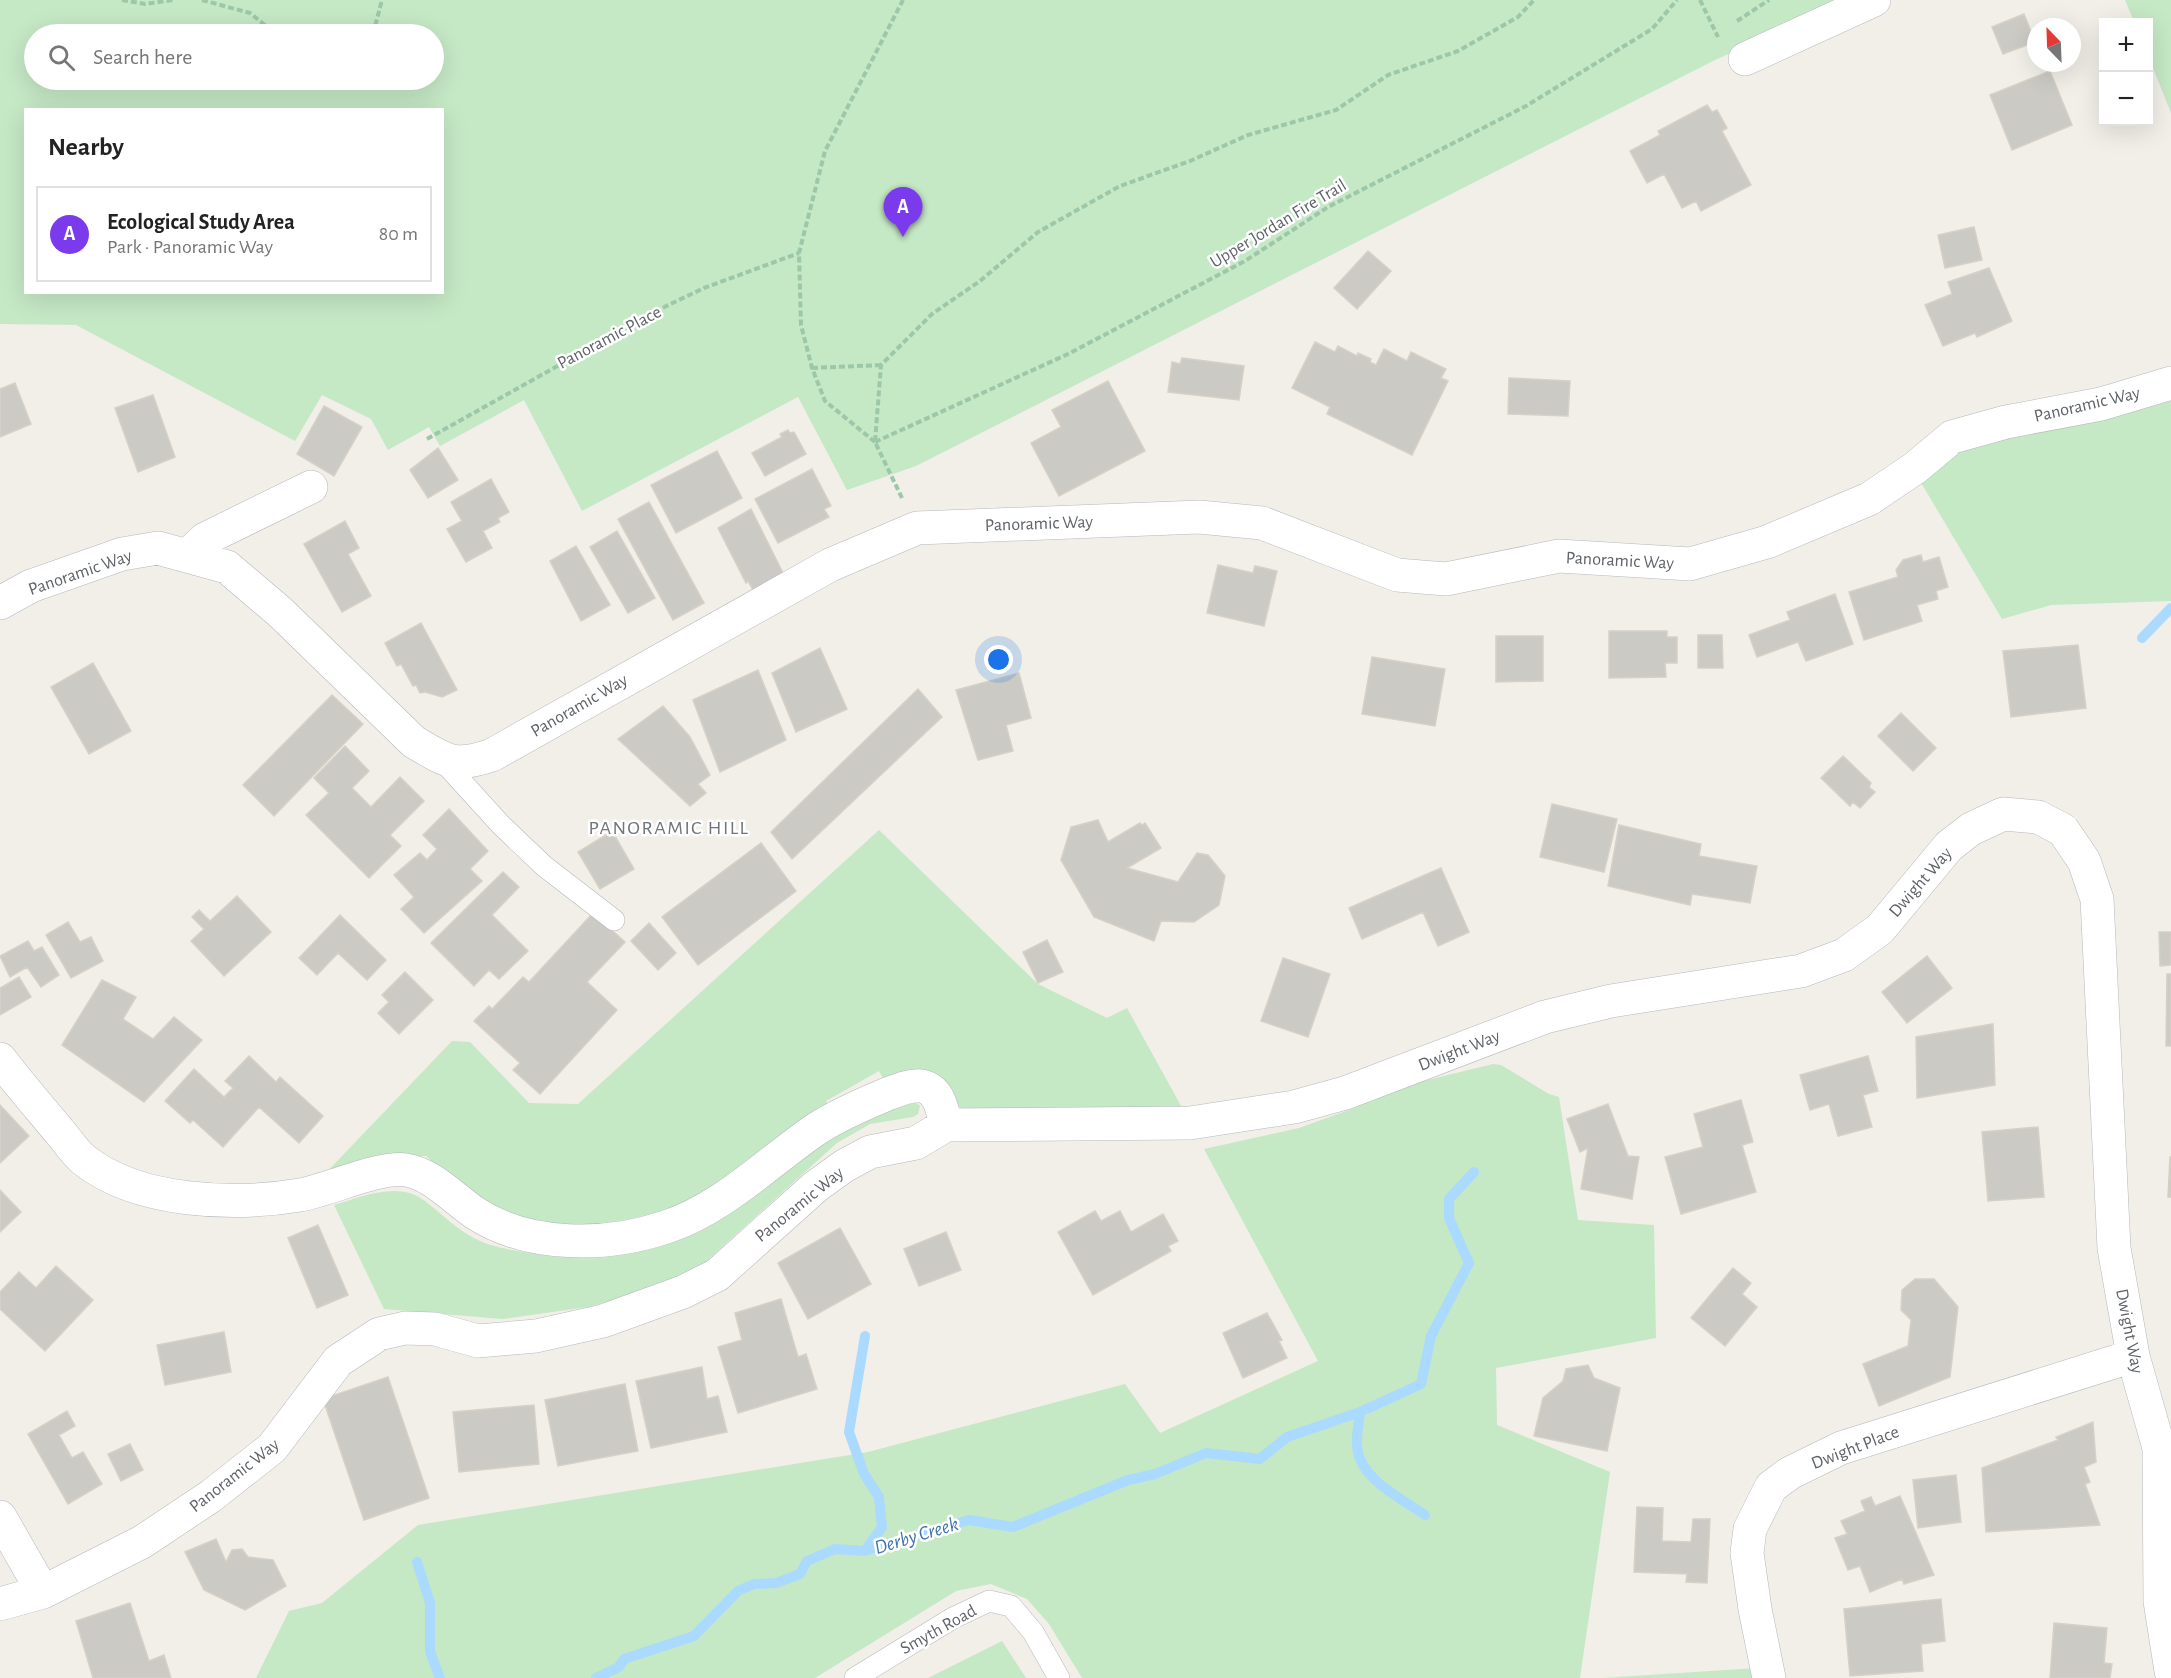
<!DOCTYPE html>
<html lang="en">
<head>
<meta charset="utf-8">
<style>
	:root { --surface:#fff; --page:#f2f2f2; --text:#222; --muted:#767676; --line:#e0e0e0; --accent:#7c3aed }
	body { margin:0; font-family:"Alegreya Sans",sans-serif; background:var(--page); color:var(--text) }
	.controls { position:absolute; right:18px; top:18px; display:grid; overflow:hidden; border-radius:0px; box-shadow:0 6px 24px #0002 }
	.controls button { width:54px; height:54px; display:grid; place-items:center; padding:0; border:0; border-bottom:2px solid var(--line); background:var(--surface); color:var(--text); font:30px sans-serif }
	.compass { position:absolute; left:2027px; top:18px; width:54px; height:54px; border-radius:50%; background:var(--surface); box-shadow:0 6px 24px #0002; rotate:337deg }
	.you { position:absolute; left:999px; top:660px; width:21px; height:21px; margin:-15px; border:4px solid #fff; border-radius:50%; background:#1a73e8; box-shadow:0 0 0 9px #1a73e833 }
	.badge { display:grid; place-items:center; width:39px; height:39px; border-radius:50%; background:var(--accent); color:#fff; font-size:20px; font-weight:700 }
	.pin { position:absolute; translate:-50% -50px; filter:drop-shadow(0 2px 3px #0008) }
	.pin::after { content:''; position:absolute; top:32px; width:21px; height:18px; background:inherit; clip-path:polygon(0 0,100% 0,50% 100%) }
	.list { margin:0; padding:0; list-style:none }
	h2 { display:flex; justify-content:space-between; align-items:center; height:78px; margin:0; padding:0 24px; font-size:26px }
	h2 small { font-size:20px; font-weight:400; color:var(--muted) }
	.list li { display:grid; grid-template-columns:39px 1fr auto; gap:18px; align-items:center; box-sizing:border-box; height:96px; margin:0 12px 12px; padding:0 12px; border:2px solid var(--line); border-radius:0px }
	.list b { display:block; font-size:22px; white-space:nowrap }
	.list p { margin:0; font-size:20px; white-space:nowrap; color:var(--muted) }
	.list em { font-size:20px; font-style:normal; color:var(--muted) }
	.icon { flex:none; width:33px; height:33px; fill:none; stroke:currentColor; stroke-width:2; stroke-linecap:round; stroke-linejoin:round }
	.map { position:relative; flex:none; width:2171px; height:1678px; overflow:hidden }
	.search { position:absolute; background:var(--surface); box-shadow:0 6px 24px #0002; left:24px; top:24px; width:420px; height:66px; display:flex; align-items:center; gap:15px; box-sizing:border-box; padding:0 21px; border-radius:33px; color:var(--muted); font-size:22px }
	.panel { position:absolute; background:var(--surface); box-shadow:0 6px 24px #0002; left:24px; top:108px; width:420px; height:186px; border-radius:0px }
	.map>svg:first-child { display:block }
	.green { fill:#c5e8c5; fill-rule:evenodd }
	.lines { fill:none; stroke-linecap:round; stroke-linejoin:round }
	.stream { stroke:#aadaff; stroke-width:10 }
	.building { fill:#cccac5; stroke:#d6d1c6; stroke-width:1.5 }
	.lane-casing { stroke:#b5b8bc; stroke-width:22 }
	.street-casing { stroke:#b5b8bc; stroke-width:34 }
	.path { stroke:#9cc7a9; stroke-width:4; stroke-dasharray:6 3; stroke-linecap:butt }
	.lane { stroke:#fff; stroke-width:21 }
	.street { stroke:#fff; stroke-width:33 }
	.labels { text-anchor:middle; stroke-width:5; stroke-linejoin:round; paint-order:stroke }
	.street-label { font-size:18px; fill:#5f6368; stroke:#fff }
	.neighbourhood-label { font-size:20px; letter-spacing:1.5px; fill:#70757a; stroke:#fff }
	.water-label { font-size:20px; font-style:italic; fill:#4174aa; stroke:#fff }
</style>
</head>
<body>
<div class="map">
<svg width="2171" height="1678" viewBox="0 0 2171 1678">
	<rect width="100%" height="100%" fill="#f1efe8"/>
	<path class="green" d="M 0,0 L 1850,0 L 1715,60 L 916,466 L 847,490 L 798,397 L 582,511 L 524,400 L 440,446 L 429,427 L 388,450 L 371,419 L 322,395 L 295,441 L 76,325 L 0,324 ZM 34,34 L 434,34 L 434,80 L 34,80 ZM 26,110 L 442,110 L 442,292 L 26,292 Z
		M 2125,0 L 2171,0 L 2171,113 L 2149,58 L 2148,22 L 2134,22 Z
		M 2171,394 L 2171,601 L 2051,605 L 2002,619 L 1920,481 L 1951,453 Z
		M 879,830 L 1038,984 L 1107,1018 L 1127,1008 L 1185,1113 L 967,1116 L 942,1086 L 887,1085 L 879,1071 L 826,1101 L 830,1111 L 702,1199 L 649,1222 L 595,1230 L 498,1214 L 473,1199 L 426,1156 L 391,1158 L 320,1179 L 452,1041 L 470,1042 L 529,1103 L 578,1104 Z
		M 1493,1064 L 1501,1065 L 1549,1094 L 1559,1097 L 1578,1220 L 1654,1225 L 1656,1338 L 1496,1368 L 1497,1425 L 1610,1472 L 1580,1678 L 1082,1678 L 1049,1624 L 1027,1599 L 991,1584 L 956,1591 L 815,1678 L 256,1678 L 289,1611 L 322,1603 L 418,1525 L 868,1452 L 1125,1384 L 1160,1433 L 1318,1361 L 1204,1149 L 1299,1128 L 1349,1110 L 1407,1085 Z
		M 915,1102 L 920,1106 L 918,1114 L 913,1117 L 870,1124 L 837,1143 L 701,1266 L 663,1287 L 588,1307 L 502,1319 L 384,1309 L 334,1205 C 361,1197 399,1180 425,1201 C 442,1214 456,1229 476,1239 C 513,1258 605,1259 646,1250 C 681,1243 708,1220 737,1201 C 794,1162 848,1121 915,1102 Z
		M 1002,1641 L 1026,1678 L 928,1678 Z
		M 1757,1668 L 1759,1678 L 1602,1678 Z"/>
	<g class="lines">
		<path class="stream" d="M 2142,638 L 2171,608
			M 1360,1412 C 1359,1423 1356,1435 1357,1446 C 1359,1479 1401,1498 1425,1515
			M 865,1551 L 882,1527 L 879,1497 L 864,1474 L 849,1432 L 865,1336
			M 417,1562 L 430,1603 L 430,1652 L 440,1678
			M 596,1678 L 619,1667 L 624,1659 L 694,1636 L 738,1591 L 754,1584 L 776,1583 L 800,1574 L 807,1561 L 835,1549 L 865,1551 L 969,1520 L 1013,1527 L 1128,1480 L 1155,1474 L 1206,1453 L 1260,1459 L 1287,1437 L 1360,1412 L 1421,1384 L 1431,1336 L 1469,1263 L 1449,1218 L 1449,1199 L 1474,1172"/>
	</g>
	<path class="building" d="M 2024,14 L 2035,42 L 2003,54 L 1992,27 Z
		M 2050,71 L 2072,125 L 2012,150 L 1990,95 Z
		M 1707,105 L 1712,112 L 1717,110 L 1727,128 L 1722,131 L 1751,185 L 1701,211 L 1696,201 L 1682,208 L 1664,174 L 1647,183 L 1630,151 L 1660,135 L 1658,131 Z
		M 1974,227 L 1982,260 L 1945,268 L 1938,235 Z
		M 1368,251 L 1391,271 L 1357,309 L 1334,288 Z
		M 1989,268 L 2012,321 L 1977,337 L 1975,333 L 1943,346 L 1925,305 L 1952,294 L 1948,282 Z
		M 1315,342 L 1335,352 L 1338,346 L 1357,356 L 1358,353 L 1371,359 L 1370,362 L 1376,365 L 1384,349 L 1407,361 L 1411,352 L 1446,369 L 1441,378 L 1448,381 L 1412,455 L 1327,414 L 1330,407 L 1292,388 Z
		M 1182,358 L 1244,366 L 1239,400 L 1168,392 L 1172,362 L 1180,364 Z
		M 1509,378 L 1570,381 L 1568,416 L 1508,414 Z
		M 1108,381 L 1145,451 L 1059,496 L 1031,443 L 1061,427 L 1052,410 Z
		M 15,383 L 31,424 L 0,437 L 0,389 Z
		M 153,395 L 175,457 L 138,472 L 115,408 Z
		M 324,406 L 362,427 L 334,476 L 297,454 Z
		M 788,430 L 790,433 L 794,432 L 806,454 L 765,476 L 752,453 L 782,437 L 780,434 Z
		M 438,448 L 458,480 L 428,498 L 410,470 Z
		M 717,451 L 742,498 L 676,533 L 651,485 Z
		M 812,469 L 831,506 L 824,509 L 829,517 L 778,543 L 755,499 Z
		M 491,479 L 509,512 L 498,518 L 500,522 L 483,531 L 492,548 L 466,562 L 447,529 L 462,521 L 451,502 Z
		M 649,502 L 704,603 L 673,620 L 618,519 Z
		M 751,509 L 783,573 L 753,590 L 748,581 L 746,583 L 718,528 Z
		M 345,521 L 359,548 L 348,554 L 371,596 L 342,612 L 304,544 Z
		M 617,531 L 655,598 L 628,613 L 590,547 Z
		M 576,546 L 610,605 L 581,621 L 550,561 Z
		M 1921,555 L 1923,562 L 1939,557 L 1948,587 L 1936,591 L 1938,599 L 1917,605 L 1922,621 L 1864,640 L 1849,592 L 1898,577 L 1896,570 L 1903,560 Z
		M 1218,565 L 1253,573 L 1255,566 L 1277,571 L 1264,626 L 1207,613 Z
		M 1835,594 L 1853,644 L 1806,661 L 1798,642 L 1757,657 L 1749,635 L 1790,620 L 1787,612 Z
		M 421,623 L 457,690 L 442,697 L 425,692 L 420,693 L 416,685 L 413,686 L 401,664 L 397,666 L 385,643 Z
		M 1609,631 L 1667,631 L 1667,637 L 1677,637 L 1677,663 L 1665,663 L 1666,677 L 1609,678 Z
		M 1698,635 L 1722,635 L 1723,668 L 1698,668 Z
		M 1496,636 L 1543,636 L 1543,681 L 1496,682 Z
		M 2078,645 L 2086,708 L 2011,717 L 2003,651 Z
		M 820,648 L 847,709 L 796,732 L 772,673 Z
		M 1372,657 L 1445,669 L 1435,726 L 1362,714 Z
		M 93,663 L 131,731 L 89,754 L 51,687 Z
		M 758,670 L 786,740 L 720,772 L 693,700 Z
		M 1019,673 L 1031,718 L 1006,725 L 1013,751 L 978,760 L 956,690 Z
		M 918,689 L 942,717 L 792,859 L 771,832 Z
		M 332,695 L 363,724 L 274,816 L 243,785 Z
		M 663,706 L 690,737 L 710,775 L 698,784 L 706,793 L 690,806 L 618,739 Z
		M 1901,713 L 1936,748 L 1913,771 L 1878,736 Z
		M 345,746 L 369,771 L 352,788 L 371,807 L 400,777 L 424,801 L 390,835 L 401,846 L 369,878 L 306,815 L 329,793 L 314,778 Z
		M 1843,756 L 1871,783 L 1869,787 L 1875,792 L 1860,808 L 1853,802 L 1850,806 L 1821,778 Z
		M 1552,804 L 1617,819 L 1604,872 L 1540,857 Z
		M 449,809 L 488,851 L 470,869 L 482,881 L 424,933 L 401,909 L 414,897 L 394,875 L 420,853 L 427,860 L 437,849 L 423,835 Z
		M 1098,820 L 1108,842 L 1140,823 L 1142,825 L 1145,823 L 1161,848 L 1127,868 L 1178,882 L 1197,853 L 1208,855 L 1225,876 L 1219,905 L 1194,922 L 1161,921 L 1154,941 L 1094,917 L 1061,860 L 1071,827 Z
		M 1619,825 L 1701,844 L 1699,856 L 1757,866 L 1750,903 L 1692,894 L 1690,905 L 1608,886 Z
		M 612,831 L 634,869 L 600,889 L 578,852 Z
		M 761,843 L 796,891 L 698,965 L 662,917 Z
		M 1441,868 L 1469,932 L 1438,946 L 1423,912 L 1362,939 L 1349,908 Z
		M 503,872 L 519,887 L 492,915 L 528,951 L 499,979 L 489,970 L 474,986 L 431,943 Z
		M 237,896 L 271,932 L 224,976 L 191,941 L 204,929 L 192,917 L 199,910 L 210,921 Z
		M 593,913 L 625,942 L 587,982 L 617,1010 L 540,1094 L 513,1070 L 520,1063 L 474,1021 L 489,1006 L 492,1009 L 523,977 L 529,982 Z
		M 340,915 L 386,960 L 367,980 L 338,953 L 317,975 L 299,958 Z
		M 68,922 L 80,942 L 91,937 L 103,961 L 71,978 L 46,935 Z
		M 649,923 L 676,953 L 658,970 L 631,941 Z
		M 2159,932 L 2171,932 L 2171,965 L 2160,966 Z
		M 1047,940 L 1063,972 L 1038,983 L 1023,952 Z
		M 28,941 L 34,951 L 42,947 L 59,975 L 41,987 L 27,967 L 10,977 L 0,956 Z
		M 1927,956 L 1952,988 L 1907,1023 L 1882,992 Z
		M 1283,958 L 1330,974 L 1308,1037 L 1261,1021 Z
		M 405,972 L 433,1000 L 399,1034 L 378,1013 L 389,1002 L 382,995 Z
		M 2167,974 L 2171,974 L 2171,1046 L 2166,1046 Z
		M 19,977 L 31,997 L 0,1015 L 0,988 Z
		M 102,980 L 136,997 L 123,1019 L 153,1039 L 174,1017 L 202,1040 L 144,1102 L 62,1045 Z
		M 1993,1024 L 1995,1085 L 1917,1098 L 1916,1037 Z
		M 249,1056 L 276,1082 L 280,1077 L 323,1116 L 299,1143 L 259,1107 L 223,1147 L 193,1120 L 190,1123 L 165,1101 L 194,1069 L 224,1097 L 233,1088 L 225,1081 Z
		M 1868,1056 L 1878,1091 L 1863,1095 L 1872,1127 L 1838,1136 L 1829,1104 L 1810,1110 L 1800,1075 Z
		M 1741,1100 L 1753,1142 L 1742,1145 L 1756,1192 L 1681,1214 L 1665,1157 L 1703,1147 L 1694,1114 Z
		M 1608,1104 L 1628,1156 L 1639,1157 L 1632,1199 L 1581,1189 L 1588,1148 L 1580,1152 L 1567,1119 Z
		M 0,1105 L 29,1136 L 0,1163 Z
		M 2038,1127 L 2044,1197 L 1988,1201 L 1982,1132 Z
		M 2170,1157 L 2171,1157 L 2171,1197 L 2168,1197 Z
		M 0,1190 L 21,1212 L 0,1232 Z
		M 1095,1211 L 1101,1221 L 1120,1211 L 1131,1232 L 1163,1214 L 1178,1241 L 1168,1246 L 1171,1251 L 1093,1295 L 1058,1232 Z
		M 318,1225 L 348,1295 L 317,1308 L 288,1238 Z
		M 840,1228 L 871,1284 L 808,1319 L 778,1263 Z
		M 946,1232 L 961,1270 L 919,1286 L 904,1249 Z
		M 56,1266 L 93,1300 L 45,1351 L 0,1309 L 0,1292 L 19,1272 L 36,1288 Z
		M 1733,1268 L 1751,1283 L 1742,1294 L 1757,1307 L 1725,1346 L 1691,1318 Z
		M 1915,1279 L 1934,1279 L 1958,1307 L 1950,1377 L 1879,1406 L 1863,1364 L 1908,1346 L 1911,1320 L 1901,1310 L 1902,1290 Z
		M 781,1299 L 798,1357 L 806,1354 L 817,1389 L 738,1413 L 718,1347 L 742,1340 L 735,1313 Z
		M 1267,1313 L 1282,1340 L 1279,1341 L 1287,1358 L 1243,1378 L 1223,1333 Z
		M 224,1332 L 231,1372 L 165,1385 L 157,1345 Z
		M 1588,1365 L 1594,1378 L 1620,1388 L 1607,1451 L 1534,1436 L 1543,1398 L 1563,1381 L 1566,1369 Z
		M 702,1367 L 707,1399 L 718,1396 L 727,1432 L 651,1448 L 636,1381 Z
		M 388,1377 L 429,1498 L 364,1520 L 323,1399 Z
		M 625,1384 L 638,1451 L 558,1466 L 545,1400 Z
		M 534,1405 L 539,1464 L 459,1472 L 453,1412 Z
		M 67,1411 L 75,1426 L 59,1435 L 72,1458 L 83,1452 L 102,1484 L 68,1504 L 28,1434 Z
		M 2093,1422 L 2096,1462 L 2084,1467 L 2090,1482 L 2085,1484 L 2100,1525 L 1986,1532 L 1982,1468 L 2058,1440 L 2056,1437 Z
		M 130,1444 L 143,1470 L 121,1481 L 108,1454 Z
		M 1956,1475 L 1961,1522 L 1918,1528 L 1913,1480 Z
		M 1900,1496 L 1934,1575 L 1904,1584 L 1902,1579 L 1870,1592 L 1860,1566 L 1848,1570 L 1835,1538 L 1847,1534 L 1841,1521 L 1865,1511 L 1861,1501 L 1871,1497 L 1875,1506 Z
		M 1637,1507 L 1663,1508 L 1662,1541 L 1691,1542 L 1693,1519 L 1710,1519 L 1707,1583 L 1686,1582 L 1687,1574 L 1634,1572 Z
		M 216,1539 L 226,1562 L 232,1550 L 242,1549 L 248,1557 L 273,1560 L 286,1586 L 245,1610 L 204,1590 L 185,1552 Z
		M 1941,1599 L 1945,1641 L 1921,1644 L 1923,1671 L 1850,1676 L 1844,1609 Z
		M 130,1603 L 149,1661 L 164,1655 L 171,1678 L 93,1678 L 76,1621 Z
		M 2054,1623 L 2107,1628 L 2104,1663 L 2112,1664 L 2110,1678 L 2050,1678 Z"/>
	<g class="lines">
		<g class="lane-casing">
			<path id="lane" d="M 440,758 L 501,825 L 544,866 L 614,920
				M 855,1678 L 953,1618 L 989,1601 L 1011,1606 L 1033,1632 L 1059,1678"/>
		</g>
		<g class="street-casing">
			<path id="street" d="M 1745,59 L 1874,0
				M 187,556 L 205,539 L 311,487
				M 0,603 L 31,586 L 122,554 L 158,548 L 227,567 L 280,612 L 414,742 C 448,762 454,768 492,755 L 830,565 L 917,528 L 1199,517 L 1262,523 L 1397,575 L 1446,579 L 1559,556 L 1690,564 L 1767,542 L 1869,499 L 1915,468 L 1952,437 L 2006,422 L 2101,404 L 2171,383
				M 0,1059 C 19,1084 39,1107 59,1131 C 67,1140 74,1152 84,1160 C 138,1203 234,1206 300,1195 C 329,1190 379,1166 406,1170 C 432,1174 454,1199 475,1213 C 528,1248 607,1247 666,1227 C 721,1209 765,1165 812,1132 C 833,1117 861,1105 885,1095 C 895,1091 911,1084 922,1086 C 940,1090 942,1110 946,1125
				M 946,1125 L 1190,1123 L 1294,1107 L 1345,1093 L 1545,1017 L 1611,1001 L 1801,971 L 1844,955 L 1880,929 L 1949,846 L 1971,829 L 2003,814 L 2038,817 L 2063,830 L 2084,861 L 2097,899 L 2114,1248 L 2133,1356 L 2159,1448 L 2160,1601 L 2171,1671
				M 0,1517 L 43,1592
				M 0,1604 L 43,1592 L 142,1542 L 211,1496 L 272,1448 L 338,1361 L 379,1334 L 405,1328 L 435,1329 L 478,1341 L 536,1336 L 603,1321 L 683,1292 L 717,1275 L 815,1187 L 844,1166 L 870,1152 L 916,1143 L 946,1125
				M 1769,1678 L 1755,1609 L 1747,1553 L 1750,1529 L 1771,1487 L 1790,1473 L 1841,1448 L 2133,1356"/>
		</g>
		<path class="path" d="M 122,0 L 145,4 L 173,0
			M 202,0 L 250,13 L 276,34
			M 1700,0 L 1718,37
			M 1737,21 L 1769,0
			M 373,34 L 382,0
			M 812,368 L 881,365
			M 427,439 L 656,311 L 704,288 L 799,253
			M 875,442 L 1068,354 L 1245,261 L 1328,207 L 1526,106 L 1652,29 L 1677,0
			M 875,442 L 825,401 L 812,368 L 801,325 L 799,253 L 825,151 L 903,0
			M 902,498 L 875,442 L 881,365 L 932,314 L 980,281 L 1038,232 L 1120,186 L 1190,161 L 1248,135 L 1336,110 L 1388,75 L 1458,51 L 1518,17 L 1534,0"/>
		<use href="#lane" class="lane"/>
		<use href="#street" class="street"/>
	</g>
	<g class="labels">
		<g class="street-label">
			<text transform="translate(1278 223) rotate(-31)" y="6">Upper Jordan Fire Trail</text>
			<text transform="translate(609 337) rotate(-28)" y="6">Panoramic Place</text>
			<text transform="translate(2087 404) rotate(-13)" y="6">Panoramic Way</text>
			<text transform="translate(1039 523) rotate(-2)" y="6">Panoramic Way</text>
			<text transform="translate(1620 560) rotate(3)" y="6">Panoramic Way</text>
			<text transform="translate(80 572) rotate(-19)" y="6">Panoramic Way</text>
			<text transform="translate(579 705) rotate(-30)" y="6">Panoramic Way</text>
			<text transform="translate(1920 882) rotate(-49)" y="6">Dwight Way</text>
			<text transform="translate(1459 1050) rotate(-21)" y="6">Dwight Way</text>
			<text transform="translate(799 1204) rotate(-39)" y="6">Panoramic Way</text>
			<text transform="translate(2130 1331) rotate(79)" y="6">Dwight Way</text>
			<text transform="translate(1855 1447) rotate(-21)" y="6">Dwight Place</text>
			<text transform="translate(234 1475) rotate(-38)" y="6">Panoramic Way</text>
			<text transform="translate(938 1629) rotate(-29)" y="6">Smyth Road</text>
		</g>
		<g class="neighbourhood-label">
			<text x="669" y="834">PANORAMIC HILL</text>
		</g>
		<g class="water-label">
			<text transform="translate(916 1535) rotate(-17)" y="7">Derby Creek</text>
		</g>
	</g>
</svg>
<div class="controls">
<button>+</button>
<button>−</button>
</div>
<svg class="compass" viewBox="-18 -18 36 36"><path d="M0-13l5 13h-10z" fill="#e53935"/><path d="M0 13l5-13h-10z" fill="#767676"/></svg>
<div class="you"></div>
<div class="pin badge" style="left:903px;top:237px">A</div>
<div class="search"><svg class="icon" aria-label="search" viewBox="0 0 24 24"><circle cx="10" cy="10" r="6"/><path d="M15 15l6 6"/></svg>Search here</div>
<section class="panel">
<h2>Nearby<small></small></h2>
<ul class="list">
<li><span class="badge">A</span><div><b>Ecological Study Area</b><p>Park · Panoramic Way</p></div><em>80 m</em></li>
</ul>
</section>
</div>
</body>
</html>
